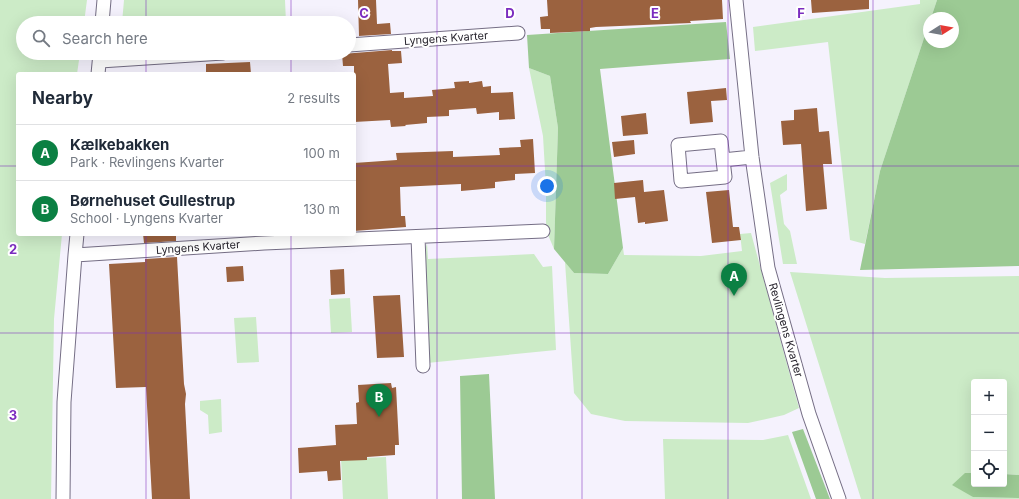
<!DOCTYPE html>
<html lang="en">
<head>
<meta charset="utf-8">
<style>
	:root { --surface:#fff; --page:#f6f6f7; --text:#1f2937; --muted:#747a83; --line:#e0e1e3; --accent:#0b8043 }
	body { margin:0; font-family:Inter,sans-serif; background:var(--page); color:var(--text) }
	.controls { position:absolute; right:12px; bottom:12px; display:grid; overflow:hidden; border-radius:4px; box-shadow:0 4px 16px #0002 }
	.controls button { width:36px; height:36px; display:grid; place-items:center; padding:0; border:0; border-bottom:1px solid var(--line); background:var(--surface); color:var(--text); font:20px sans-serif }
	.compass { position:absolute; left:923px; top:12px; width:36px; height:36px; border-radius:50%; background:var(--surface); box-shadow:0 4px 16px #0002; rotate:79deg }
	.you { position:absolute; left:547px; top:186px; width:14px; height:14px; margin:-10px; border:3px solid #fff; border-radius:50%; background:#1a73e8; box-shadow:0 0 0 6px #1a73e833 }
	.badge { display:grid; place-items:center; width:26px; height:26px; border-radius:50%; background:var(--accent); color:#fff; font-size:13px; font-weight:700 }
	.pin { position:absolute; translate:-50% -33px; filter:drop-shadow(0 1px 2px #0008) }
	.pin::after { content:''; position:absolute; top:21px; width:14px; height:12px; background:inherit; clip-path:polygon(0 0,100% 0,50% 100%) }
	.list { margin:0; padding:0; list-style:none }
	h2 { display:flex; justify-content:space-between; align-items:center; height:52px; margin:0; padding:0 16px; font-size:17px }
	h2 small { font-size:13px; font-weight:400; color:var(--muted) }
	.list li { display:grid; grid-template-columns:26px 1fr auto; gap:12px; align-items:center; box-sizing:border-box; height:56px; padding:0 16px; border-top:1px solid var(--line) }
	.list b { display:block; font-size:15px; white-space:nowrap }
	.list p { margin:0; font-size:13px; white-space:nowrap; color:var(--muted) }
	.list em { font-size:13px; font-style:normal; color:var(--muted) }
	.icon { flex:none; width:22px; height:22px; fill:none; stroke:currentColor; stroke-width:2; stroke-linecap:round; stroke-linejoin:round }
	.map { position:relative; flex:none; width:1019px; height:499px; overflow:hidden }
	.search { position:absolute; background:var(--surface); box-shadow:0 4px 16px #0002; left:16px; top:16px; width:340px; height:44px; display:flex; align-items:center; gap:10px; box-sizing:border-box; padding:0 14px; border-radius:22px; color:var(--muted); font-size:15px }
	.panel { position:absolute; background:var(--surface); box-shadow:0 4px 16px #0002; left:16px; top:72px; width:340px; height:164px; border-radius:4px }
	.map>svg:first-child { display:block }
	.green { fill:#ccebc7 }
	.forest { fill:#9cca94 }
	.building { fill:#9b623f }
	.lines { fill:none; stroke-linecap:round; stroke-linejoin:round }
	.street-casing { stroke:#756e85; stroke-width:15 }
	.street { stroke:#fff; stroke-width:13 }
	.grid { fill:none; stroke:#7b2cbf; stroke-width:1; stroke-opacity:0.55 }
	.labels { text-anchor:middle; stroke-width:4; stroke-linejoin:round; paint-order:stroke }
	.street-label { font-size:11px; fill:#27242d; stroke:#fff }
	.grid-label { font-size:13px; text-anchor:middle; font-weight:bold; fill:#7b2cbf; stroke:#fff; stroke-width:4; stroke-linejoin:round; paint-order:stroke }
</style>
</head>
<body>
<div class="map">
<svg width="1019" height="499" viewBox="0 0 1019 499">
	<rect width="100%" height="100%" fill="#f5f2fd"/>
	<path class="green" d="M 0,0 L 87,0 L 84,23 L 23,23 L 23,53 L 80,53 L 77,74 L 18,74 L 18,234 L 62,234 L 54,319 L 51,499 L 0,499 Z
		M 124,0 L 285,0 L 286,23 L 122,23 Z
		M 920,0 L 937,0 L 931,18 L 929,18 L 929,23 L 880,171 L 865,244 L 850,240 L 828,42 L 755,51 L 753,27 L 920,4 Z
		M 529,68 L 550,76 L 558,128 L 554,249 L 546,230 L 546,187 L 543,136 Z
		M 787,174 L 787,190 L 780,195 L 784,224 L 790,231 L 797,264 L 783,264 L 770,183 Z
		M 751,233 L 799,408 L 784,415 L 748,423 L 625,421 L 591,414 L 574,393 L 565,262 L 574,273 L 608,274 L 623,248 L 624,255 L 701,256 L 742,251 L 740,234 Z
		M 427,243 L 428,259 L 534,254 L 543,267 L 552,266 L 556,350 L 427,363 L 424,255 Z
		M 790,272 L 885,278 L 1019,276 L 1019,475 L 1004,474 L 1004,382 L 974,382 L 974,473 L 965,473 L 973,497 L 1019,498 L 1019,499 L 861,499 Z
		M 350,298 L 352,332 L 331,333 L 329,299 Z
		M 256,317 L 259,362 L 237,363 L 234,318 Z
		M 221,399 L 222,432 L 209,434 L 208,415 L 200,410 L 200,401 Z
		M 788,435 L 811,499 L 665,499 L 663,439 L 763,440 Z
		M 386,457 L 388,499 L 343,499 L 341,459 Z"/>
	<path class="forest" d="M 937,0 L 1019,0 L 1019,266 L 860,270 L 880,171 L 929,23 L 929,42 L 953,42 L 953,18 L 931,18 Z
		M 726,22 L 730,59 L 600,69 L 623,248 L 608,274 L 574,273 L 554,249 L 558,128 L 550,76 L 529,68 L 527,35 Z
		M 489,374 L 495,499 L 462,499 L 460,376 Z
		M 803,429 L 830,499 L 816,499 L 792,432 Z
		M 965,473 L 974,473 L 974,484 L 1004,484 L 1004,474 L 1019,475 L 1019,498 L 973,497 L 952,485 Z"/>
	<path class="building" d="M 358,0 L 376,0 L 377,24 L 390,23 L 391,34 L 359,36 Z
		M 547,0 L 722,0 L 723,19 L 690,21 L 691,23 L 596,27 L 590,28 L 590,31 L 550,33 L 550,29 L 541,29 L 540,17 L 548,16 Z
		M 811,0 L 869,0 L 869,9 L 812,13 Z
		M 392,50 L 392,51 L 401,51 L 402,63 L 388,64 L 390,93 L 404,92 L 404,98 L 433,96 L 432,90 L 455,88 L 454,82 L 469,81 L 469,83 L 482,81 L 483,87 L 491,86 L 491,93 L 513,92 L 515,119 L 499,120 L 499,112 L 477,114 L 476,108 L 449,110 L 449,116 L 427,117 L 427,123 L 405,125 L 406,126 L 391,127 L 390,120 L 354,122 L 354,66 L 343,66 L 342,54 Z
		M 250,62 L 251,74 L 206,74 L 206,64 Z
		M 726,88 L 727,100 L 711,101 L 713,122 L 690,124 L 687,92 Z
		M 817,108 L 819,132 L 829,131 L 832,164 L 823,164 L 827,209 L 806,211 L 801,144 L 783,145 L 781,121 L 794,120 L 794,110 Z
		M 646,113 L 648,134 L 623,136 L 621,116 Z
		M 533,139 L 535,173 L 515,174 L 515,180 L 495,182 L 495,188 L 461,191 L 461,184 L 400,187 L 401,216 L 405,216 L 406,227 L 354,231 L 354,163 L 397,160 L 396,153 L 453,151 L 453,157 L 500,155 L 499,148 L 521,147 L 520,140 Z
		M 634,140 L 635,154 L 614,157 L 612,142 Z
		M 643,180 L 644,192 L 664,190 L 668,221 L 645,224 L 645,222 L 638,223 L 635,197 L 615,199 L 614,183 Z
		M 729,190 L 733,227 L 739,227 L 741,240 L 712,243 L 706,192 Z
		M 143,234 L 176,234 L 176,241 L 144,243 Z
		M 177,257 L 184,384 L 186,394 L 185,404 L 190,499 L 152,499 L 146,387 L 116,388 L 109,264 L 145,262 L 145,259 Z
		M 243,266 L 244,281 L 227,282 L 226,267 Z
		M 344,269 L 345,294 L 331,295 L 330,270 Z
		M 400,295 L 404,357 L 377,358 L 373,296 Z
		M 391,383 L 392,388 L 396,387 L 399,445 L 395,445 L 395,455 L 367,457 L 367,460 L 340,461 L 341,480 L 328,481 L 327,471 L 299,473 L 298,448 L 336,445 L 335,425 L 357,424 L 356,403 L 359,402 L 358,385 Z"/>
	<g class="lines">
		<g class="street-casing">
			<path id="street" d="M 736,0 L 752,157 L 768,268 L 809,414 L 839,499
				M 102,23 L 104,0
				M 349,45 L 518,33
				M 100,61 L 223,53
				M 98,74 L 100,53
				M 723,160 L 721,141 L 678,145 L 681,181 L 725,177 L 723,160 L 752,157
				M 418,237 L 423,366
				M 75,255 L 264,243 L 543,231
				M 63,499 L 64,402 L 75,255 L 77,234"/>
		</g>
		<use href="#street" class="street"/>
	</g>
	<path class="grid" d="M 146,0 L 146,23M 291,0 L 291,23M 437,0 L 437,499M 582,0 L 582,499M 728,0 L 728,499M 873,0 L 873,499M 146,53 L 146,74M 291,53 L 291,74M 0,166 L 18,166M 354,166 L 1019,166M 146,234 L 146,499M 291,234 L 291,499M 0,333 L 1019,333"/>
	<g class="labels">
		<g class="street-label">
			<text transform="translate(446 38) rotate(-4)" y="4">Lyngens Kvarter</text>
			<text transform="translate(198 247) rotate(-4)" y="4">Lyngens Kvarter</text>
			<text transform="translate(786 330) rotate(74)" y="4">Revlingens Kvarter</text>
		</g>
	</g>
	<g class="grid-label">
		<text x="364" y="18">C</text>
		<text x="510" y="18">D</text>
		<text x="655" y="18">E</text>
		<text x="801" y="18">F</text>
		<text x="13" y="254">2</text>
		<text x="13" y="420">3</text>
	</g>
</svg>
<div class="controls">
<button>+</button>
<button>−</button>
<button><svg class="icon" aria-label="locate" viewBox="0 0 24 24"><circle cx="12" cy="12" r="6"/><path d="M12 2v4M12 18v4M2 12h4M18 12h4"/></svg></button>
</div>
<svg class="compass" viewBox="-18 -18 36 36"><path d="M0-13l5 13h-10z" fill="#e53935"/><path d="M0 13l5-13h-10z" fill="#747a83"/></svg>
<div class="you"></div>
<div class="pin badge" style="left:734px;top:296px">A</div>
<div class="pin badge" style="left:379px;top:417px">B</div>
<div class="search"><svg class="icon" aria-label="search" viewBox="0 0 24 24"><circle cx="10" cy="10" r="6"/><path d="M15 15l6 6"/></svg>Search here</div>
<section class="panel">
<h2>Nearby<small>2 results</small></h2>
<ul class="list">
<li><span class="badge">A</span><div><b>Kælkebakken</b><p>Park · Revlingens Kvarter</p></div><em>100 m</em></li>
<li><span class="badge">B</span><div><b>Børnehuset Gullestrup</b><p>School · Lyngens Kvarter</p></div><em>130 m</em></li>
</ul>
</section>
</div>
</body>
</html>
